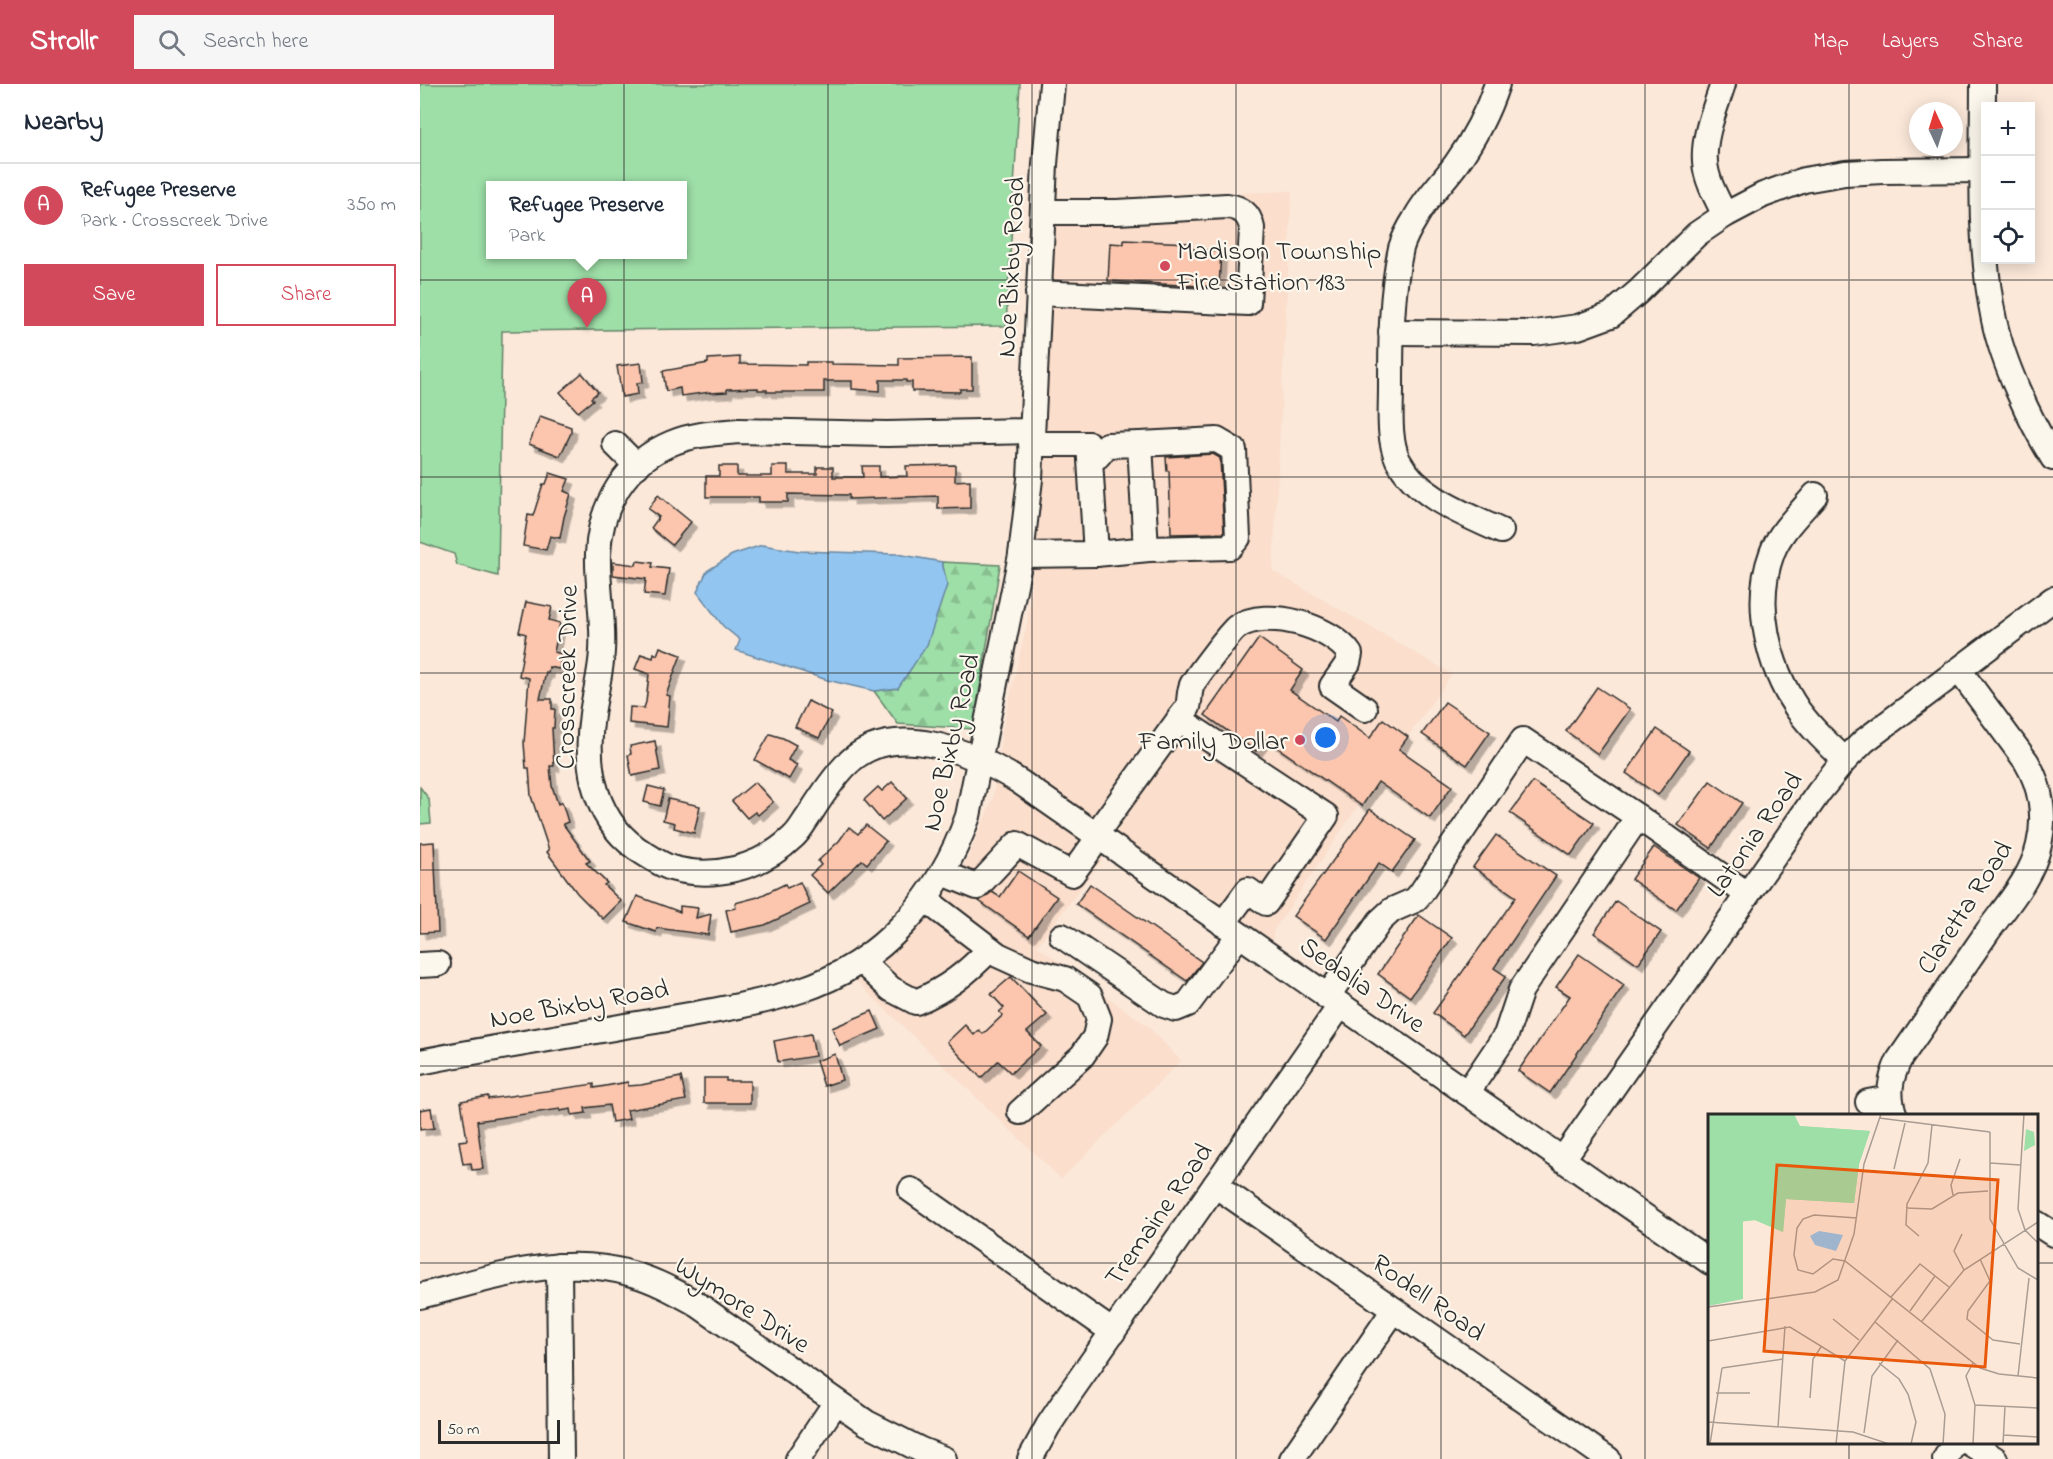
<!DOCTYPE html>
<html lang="en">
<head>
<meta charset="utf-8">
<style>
  body { margin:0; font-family:"Indie Flower",sans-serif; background:#f6f6f7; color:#1f2937 }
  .controls { position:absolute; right:18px; top:18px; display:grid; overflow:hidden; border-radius:0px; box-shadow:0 3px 15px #0003 }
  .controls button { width:54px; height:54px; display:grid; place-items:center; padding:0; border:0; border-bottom:2px solid #e0e1e3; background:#fff; color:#1f2937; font:30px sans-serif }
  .compass { position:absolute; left:1489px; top:18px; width:54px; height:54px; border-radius:50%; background:#fff; box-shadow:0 3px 15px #0003; rotate:356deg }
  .scale { position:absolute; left:18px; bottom:15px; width:122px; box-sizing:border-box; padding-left:6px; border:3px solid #2b2b2b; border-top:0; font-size:16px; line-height:21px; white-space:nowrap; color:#2b2b2b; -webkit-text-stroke:4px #fbf7ec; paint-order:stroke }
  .you { position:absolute; left:906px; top:654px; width:21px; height:21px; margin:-15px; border:4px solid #fff; border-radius:50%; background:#1a73e8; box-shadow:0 0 0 9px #1a73e833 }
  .badge { display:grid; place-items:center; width:39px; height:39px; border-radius:50%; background:#d1495b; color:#fff; font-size:20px; font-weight:700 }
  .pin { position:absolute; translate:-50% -50px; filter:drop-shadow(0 2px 3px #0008) }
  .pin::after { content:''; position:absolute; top:32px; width:21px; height:18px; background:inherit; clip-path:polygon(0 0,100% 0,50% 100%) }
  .popup { position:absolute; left:66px; top:97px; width:201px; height:78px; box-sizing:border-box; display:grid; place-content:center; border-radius:0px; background:#fff; filter:drop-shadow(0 2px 4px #0005); font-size:20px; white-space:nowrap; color:#747a83 }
  .popup b { font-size:22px; color:#1f2937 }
  .popup::after { content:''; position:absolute; left:50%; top:100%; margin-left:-12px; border:12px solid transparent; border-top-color:#fff }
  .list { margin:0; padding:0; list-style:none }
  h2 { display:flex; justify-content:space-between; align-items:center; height:78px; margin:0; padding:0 24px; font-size:26px }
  h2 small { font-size:20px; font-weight:400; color:#747a83 }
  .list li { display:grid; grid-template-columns:39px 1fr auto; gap:18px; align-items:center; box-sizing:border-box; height:84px; padding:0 24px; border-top:2px solid #e0e1e3 }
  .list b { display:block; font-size:22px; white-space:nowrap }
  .list p { margin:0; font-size:20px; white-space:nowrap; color:#747a83 }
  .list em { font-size:20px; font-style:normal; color:#747a83 }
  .actions { display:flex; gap:12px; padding:18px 24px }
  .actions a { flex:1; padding:14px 0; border:2px solid #d1495b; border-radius:0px; text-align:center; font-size:21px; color:#d1495b }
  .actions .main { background:#d1495b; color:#fff }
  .icon { flex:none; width:33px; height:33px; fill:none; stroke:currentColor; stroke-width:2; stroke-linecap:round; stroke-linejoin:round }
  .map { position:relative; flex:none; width:1633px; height:1375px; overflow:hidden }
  header { display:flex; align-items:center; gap:36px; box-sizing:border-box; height:84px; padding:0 30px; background:#d1495b; color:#fff }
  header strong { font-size:28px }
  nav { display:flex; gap:33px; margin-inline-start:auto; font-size:21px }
  .search { width:420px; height:54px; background:#f6f6f7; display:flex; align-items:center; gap:15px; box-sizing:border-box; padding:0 21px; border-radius:0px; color:#747a83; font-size:22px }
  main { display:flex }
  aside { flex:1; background:#fff }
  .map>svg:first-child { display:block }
  .built { fill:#fbdecc }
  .forest { fill:url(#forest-firs); stroke:#648469; stroke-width:1.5 }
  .green { fill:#9edea7; stroke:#648469; stroke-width:1.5; fill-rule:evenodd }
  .water { fill:#92c5ef; stroke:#6987a1; stroke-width:1.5 }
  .building { fill:#fbc6ad; stroke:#2b2b2b; stroke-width:1.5; filter:url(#shadow) }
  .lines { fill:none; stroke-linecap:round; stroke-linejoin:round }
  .minor-casing { stroke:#2b2b2b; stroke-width:28 }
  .minor { stroke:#fbf7ec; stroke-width:24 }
  .grid { fill:none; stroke:#2b2b2b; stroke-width:1.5; stroke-opacity:0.55 }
  .poi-dot { fill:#d1495b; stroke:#fbf7ec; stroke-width:2 }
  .labels { text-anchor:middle; stroke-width:4.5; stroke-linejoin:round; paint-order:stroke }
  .poi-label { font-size:27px; fill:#2b2b2b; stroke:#fbf7ec; text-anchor:start }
  .street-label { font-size:27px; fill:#2b2b2b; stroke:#fbf7ec }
  .inset-road { fill:none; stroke:#a89c93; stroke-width:1.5 }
  .view { fill:#e8590c; fill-opacity:0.15; stroke:#e8590c; stroke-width:3 }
  .inset-edge { fill:none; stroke:#2b2b2b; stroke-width:3 }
</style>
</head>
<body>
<header>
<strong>Strollr</strong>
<div class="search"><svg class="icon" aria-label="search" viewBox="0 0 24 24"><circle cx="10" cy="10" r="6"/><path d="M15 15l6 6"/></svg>Search here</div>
<nav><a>Map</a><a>Layers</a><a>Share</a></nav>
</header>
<main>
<aside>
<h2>Nearby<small></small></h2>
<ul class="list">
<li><span class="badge">A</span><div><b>Refugee Preserve</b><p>Park · Crosscreek Drive</p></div><em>350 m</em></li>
</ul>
<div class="actions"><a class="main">Save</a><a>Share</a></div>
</aside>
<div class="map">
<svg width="1633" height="1375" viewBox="0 0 1633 1375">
  <defs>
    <pattern id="forest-firs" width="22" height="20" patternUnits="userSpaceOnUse" patternTransform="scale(1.5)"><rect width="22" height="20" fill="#9edea7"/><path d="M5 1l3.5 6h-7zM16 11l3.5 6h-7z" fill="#88bf90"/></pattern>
    <filter id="shadow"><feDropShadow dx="5.5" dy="5.5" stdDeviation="0" flood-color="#0004"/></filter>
  </defs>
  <rect width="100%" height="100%" fill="#fbe8d9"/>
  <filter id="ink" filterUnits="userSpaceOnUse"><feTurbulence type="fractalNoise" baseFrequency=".0167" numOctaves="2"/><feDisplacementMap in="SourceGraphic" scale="12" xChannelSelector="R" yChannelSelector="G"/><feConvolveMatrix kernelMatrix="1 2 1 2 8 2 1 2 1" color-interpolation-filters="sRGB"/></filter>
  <g filter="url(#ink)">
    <polygon class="built" points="872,107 853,487 1032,590 947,711 948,713 942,722 940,721 938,722 854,846 852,856 700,752 617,862 729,943 761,977 641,1095 433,894 521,816 549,772 573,714 582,647 608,535 616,448 632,113 652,115"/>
    <polygon class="forest" points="522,478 580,481 553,645 478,640 454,607 478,604 527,501"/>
    <g class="green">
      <path d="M0,0H600L586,242L82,247L78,492L37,481L34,470L0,458ZM71,101H263V170H71Z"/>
      <polygon points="0,703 9,715 11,739 0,740"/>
    </g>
    <polygon class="water" points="342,461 379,467 477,470 522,478 527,501 507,561 478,604 454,607 407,596 316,566 320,556 303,542 277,508 287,487 312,471"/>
    <g class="building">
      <polygon points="704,156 769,159 769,165 801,167 799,203 688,197 690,159 704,160"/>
      <polygon points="320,273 320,280 386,281 386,278 412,278 412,280 479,281 479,274 552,273 552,305 540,305 540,308 492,307 492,298 486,298 486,296 460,296 460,307 432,305 432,297 404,297 404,308 347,308 347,306 338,306 338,304 307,305 307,308 290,309 290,308 261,312 260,304 246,307 243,287 288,279 288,275"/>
      <polygon points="221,279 223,298 217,299 218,310 202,313 197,282"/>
      <polygon points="162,289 178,308 171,314 173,316 158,328 140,308"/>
      <polygon points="120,332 151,343 151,349 140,372 109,360"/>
      <polygon points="793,370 800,374 804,449 751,450 749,387 747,387 746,373"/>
      <polygon points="535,381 535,397 550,396 550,424 518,425 518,412 429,415 429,411 368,410 368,418 339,418 339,413 286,413 286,392 299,392 299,382 317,382 317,392 352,392 352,382 368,382 368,390 397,390 397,383 413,383 413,393 443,393 442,382 459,382 459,393 487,392 486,382"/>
      <polygon points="130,389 149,395 144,407 151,410 144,433 140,454 130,452 126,466 103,462 108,431 113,432 123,400 126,400"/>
      <polygon points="238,411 271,438 252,461 231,444 239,433 228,425"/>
      <polygon points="217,477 233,479 232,483 249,485 245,512 224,510 226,495 193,491 193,478 216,481"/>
      <polygon points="106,518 132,523 129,536 140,539 134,568 142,570 139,585 129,583 128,589 126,588 120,615 132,615 132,625 135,625 134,644 132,644 134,682 130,682 132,702 138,720 142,718 148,738 143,740 170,777 166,779 187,799 184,801 201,817 183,835 157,809 127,768 129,766 111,712 109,684 106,684 104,659 109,594 99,592 106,550 99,548"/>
      <polygon points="839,554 883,586 870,606 916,638 919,632 950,654 963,635 988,653 979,665 1032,702 1010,734 958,698 942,722 845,655 836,667 785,631"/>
      <polygon points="240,563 261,571 246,611 250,612 247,643 209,639 210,623 224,624 226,618 229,590 215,585 221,570 233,574 234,569 237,571"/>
      <polygon points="1177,603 1210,625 1178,670 1146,647"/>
      <polygon points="388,617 412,629 399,654 375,643"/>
      <polygon points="1025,618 1070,648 1047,681 1002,650"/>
      <polygon points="1237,645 1269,667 1238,711 1206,689"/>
      <polygon points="350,650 363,654 376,661 368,676 377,681 369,695 335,676"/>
      <polygon points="235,657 240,686 212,692 208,671 211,670 210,662"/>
      <polygon points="1290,697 1322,719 1291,764 1258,741"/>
      <polygon points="335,698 353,718 338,731 335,728 327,734 312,717"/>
      <polygon points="472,698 487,714 462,737 444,716 458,703 462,707"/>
      <polygon points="1113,698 1174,739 1151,771 1090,729"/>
      <polygon points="228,702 244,706 240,722 224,718"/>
      <polygon points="248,715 280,722 274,749 254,744 255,739 243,736"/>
      <polygon points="950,725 995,756 972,788 959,779 906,855 873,832"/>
      <polygon points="446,741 466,757 447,780 442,776 408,809 390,791 401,781 398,777 419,757 429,743 438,750"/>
      <polygon points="1076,751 1136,792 1074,884 1086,892 1044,951 1013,929 1096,813 1053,783"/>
      <polygon points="14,758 18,848 0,849 0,759"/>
      <polygon points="1234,763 1279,794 1256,826 1211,795"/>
      <polygon points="598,787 637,813 609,852 559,817 572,808 580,813"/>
      <polygon points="380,798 390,820 345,841 311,848 306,826 316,824 315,819 338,813 365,800 367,804"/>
      <polygon points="670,800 782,878 767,897 656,820"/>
      <polygon points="217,812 260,828 260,822 278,824 276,834 291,830 288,851 237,844 236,848 206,838"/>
      <polygon points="1196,817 1241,848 1218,880 1174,849"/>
      <polygon points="999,831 1032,854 990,913 958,890"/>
      <polygon points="1159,870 1204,901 1130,1009 1098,987 1150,912 1136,903"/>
      <polygon points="591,893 627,931 607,948 621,962 591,989 578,977 561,994 527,958 545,941 554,951 559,946 563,950 583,931 579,928 584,924 571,910"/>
      <polygon points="452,927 460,945 420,962 412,944"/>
      <polygon points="391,950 395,972 358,978 354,957"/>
      <polygon points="415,970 422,996 404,1002 396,977"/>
      <polygon points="261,993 266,1016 207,1026 209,1035 192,1038 189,1021 165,1024 166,1029 152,1031 151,1025 140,1027 140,1025 57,1037 63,1085 52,1086 51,1079 43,1080 39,1057 47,1056 41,1017 68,1012 68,1015 174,1000 174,1004 208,998 208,1002 221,1001"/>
      <polygon points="284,994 306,994 306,997 330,997 330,1019 284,1019"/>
      <polygon points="11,1024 14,1044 0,1046 0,1026"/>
    </g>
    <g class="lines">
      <g class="minor-casing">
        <g id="minor">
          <path d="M1077,0C1067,30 1054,55 1036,80C1022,99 1006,114 995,135C990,143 984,154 981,164C971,210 971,256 971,304C971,327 968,354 978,376C998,414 1045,430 1081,447"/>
          <path d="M1303,0C1295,25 1283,52 1285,78C1286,96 1297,115 1305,131"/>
          <path d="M1563,0C1563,78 1558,159 1574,236C1583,279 1610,337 1633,374"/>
          <path d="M618,209L828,219L832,144C829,129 821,124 807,122L697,128H623"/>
          <polyline points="971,248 1114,249 1158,243 1191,231 1218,208 1277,150 1305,131 1343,111 1384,96 1425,89 1463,87 1563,86"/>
          <path d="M611,347L467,350L319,347C297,349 273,350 252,359C206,378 180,420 178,470C177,502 184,535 182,567C181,588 175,609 172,630C164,685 175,740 225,770C233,775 242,781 251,784C294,796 341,784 373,753C379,748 383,740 388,733C399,716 410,698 425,682C471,633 553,668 600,698L1290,1178"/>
          <polyline points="195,360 217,382"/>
          <polyline points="670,372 678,372 687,361 720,360 726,465"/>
          <path d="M1395,411C1380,429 1360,447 1352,469C1333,520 1348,582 1378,626C1392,645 1408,660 1425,676"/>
          <polyline points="676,470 729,465 810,463 818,454 814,366 797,356 720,360"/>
          <polyline points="601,471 676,470 669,360 611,360"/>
          <polyline points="759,635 906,732 846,819 828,806 803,840"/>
          <path d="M676,750L768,623C770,616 769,607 772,601C776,593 811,547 817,543C847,523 911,542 930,570L928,579L912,602L945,625"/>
          <polyline points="523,789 557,803 597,760 652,790 679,753"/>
          <polyline points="506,816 578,871 611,886 645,895 670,912 679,935 675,953 662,972 600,1028"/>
          <polyline points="642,852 744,921 756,925 768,920 819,851"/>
          <path d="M441,877L471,905L496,918C527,905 547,889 570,865"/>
          <polyline points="0,881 18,880"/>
          <polyline points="907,913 960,837 972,826 995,816 1001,809 1103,656 1218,733 1327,810"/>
          <path d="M0,978C76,963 153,951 229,938C280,929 332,922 381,906C463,879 520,812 548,732L601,471L610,395L625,80L632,0"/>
          <polyline points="1047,1009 1086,951 1101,906 1218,733"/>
          <polyline points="1448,1018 1470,1014"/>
          <path d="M1475,1032C1467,1011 1470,995 1479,976C1509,933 1538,890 1568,847C1587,821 1612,793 1619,761C1626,732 1621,702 1606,677L1539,586"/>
          <polyline points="1143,1075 1399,708 1425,676 1444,657 1633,515"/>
          <polyline points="795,1101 1188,1375"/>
          <polyline points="491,1106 693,1248"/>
          <polyline points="1616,1139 1633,1150"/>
          <polyline points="139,1182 141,1375"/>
          <path d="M0,1212C69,1195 141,1168 212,1190C234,1196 254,1207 274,1218L447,1339L501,1366L524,1375"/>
          <polyline points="1548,1358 1575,1375"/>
          <polyline points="378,1375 416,1318"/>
          <polyline points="610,1375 628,1342 650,1309 920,922"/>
          <polyline points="872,1375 974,1226"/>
          <polyline points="1525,1375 1535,1358"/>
        </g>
      </g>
      <use href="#minor" class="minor"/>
    </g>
  </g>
  <path class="grid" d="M204,0V1375M408,0V1375M612,0V1375M816,0V1375M1021,0V1375M1225,0V1375M1429,0V1032M0,196H1633M0,393H1633M0,589H1633M0,786H1633M0,982H1633M0,1179H1290M1616,1179H1633M1429,1358V1375"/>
  <g class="poi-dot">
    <circle cx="745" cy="182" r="6"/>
    <circle cx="880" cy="656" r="6"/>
  </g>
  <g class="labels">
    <g class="poi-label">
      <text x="757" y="175">Madison Township<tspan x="757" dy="31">Fire Station 183</tspan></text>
      <text x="868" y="665" text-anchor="end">Family Dollar</text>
    </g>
    <g class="street-label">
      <text transform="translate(590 183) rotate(-87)" y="9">Noe Bixby Road</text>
      <text transform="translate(146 593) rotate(-89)" y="9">Crosscreek Drive</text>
      <text transform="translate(530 658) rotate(-77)" y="9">Noe Bixby Road</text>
      <text transform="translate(1334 750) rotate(-55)" y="9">Latonia Road</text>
      <text transform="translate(1544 823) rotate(-57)" y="9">Claretta Road</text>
      <text transform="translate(943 900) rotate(35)" y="9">Sedalia Drive</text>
      <text transform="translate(159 919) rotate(-10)" y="9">Noe Bixby Road</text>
      <text transform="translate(738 1130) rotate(-55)" y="9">Tremaine Road</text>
      <text transform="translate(1009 1213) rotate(35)" y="9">Rodell Road</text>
      <text transform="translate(323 1220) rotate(33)" y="9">Wymore Drive</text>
    </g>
  </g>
  <g transform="translate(1288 1030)">
    <rect width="330" height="330" fill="#fbe8d9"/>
    <path d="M318,15L326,18L327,31L316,37Z" fill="#9edea7"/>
    <path d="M0,0H86L92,12L162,17L151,50L146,89L78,85L75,118L47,106L35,107V185L0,192Z" fill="#9edea7"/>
    <path d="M0,6L162,17L151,50L146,89L78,85L75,118L47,106L0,112Z" fill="#9edea7"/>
    <path d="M111,117L135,121L128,137L107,131L102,122Z" fill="#92c5ef"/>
    <path class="inset-road" d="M316,0L310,95L317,116L330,129M171,4L282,18M282,18V105L310,154L330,166M282,49L312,51M186,55L197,9M245,81L243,71L252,45M198,94L224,95L250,79L280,77M149,104L106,101L95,105L89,114L86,141L90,156L105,160L125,145L137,147L272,254L291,260L330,264M254,120L246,137L256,156M211,122L198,111L199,90L220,49L224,11M272,145L282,167L260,197L259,205L285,226L312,230M183,183L212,150L241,173M0,193L107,178L130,166L146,120L156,50L173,0M202,197L227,162M125,205L151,226M214,207L256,156L330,108M167,208L222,255L237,300L235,330M0,227L82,213L137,247M171,249L191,265L200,280L208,308L203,330M265,249L258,262L267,291L265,330M14,254L75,245M310,262L321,164M8,279H42M102,284L105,245L113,233M267,291L330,294M0,308L145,318L181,330M70,313L77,212M156,319L164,262L190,226M295,321L330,323M2,330L14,254M128,330L137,247L185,184M295,330L297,292"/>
    <path class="view" d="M69,51L290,66L277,253L56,237Z"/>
    <rect width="330" height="330" class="inset-edge"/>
  </g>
</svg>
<div class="controls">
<button>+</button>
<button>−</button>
<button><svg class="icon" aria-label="locate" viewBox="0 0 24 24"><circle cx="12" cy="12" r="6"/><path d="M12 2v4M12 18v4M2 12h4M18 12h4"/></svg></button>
</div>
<svg class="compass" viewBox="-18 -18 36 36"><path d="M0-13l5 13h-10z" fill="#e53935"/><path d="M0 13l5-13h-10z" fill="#747a83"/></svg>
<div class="scale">50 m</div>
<div class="you"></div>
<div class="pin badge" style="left:167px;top:244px">A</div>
<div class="popup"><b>Refugee Preserve</b>Park</div>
</div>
</main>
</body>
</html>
